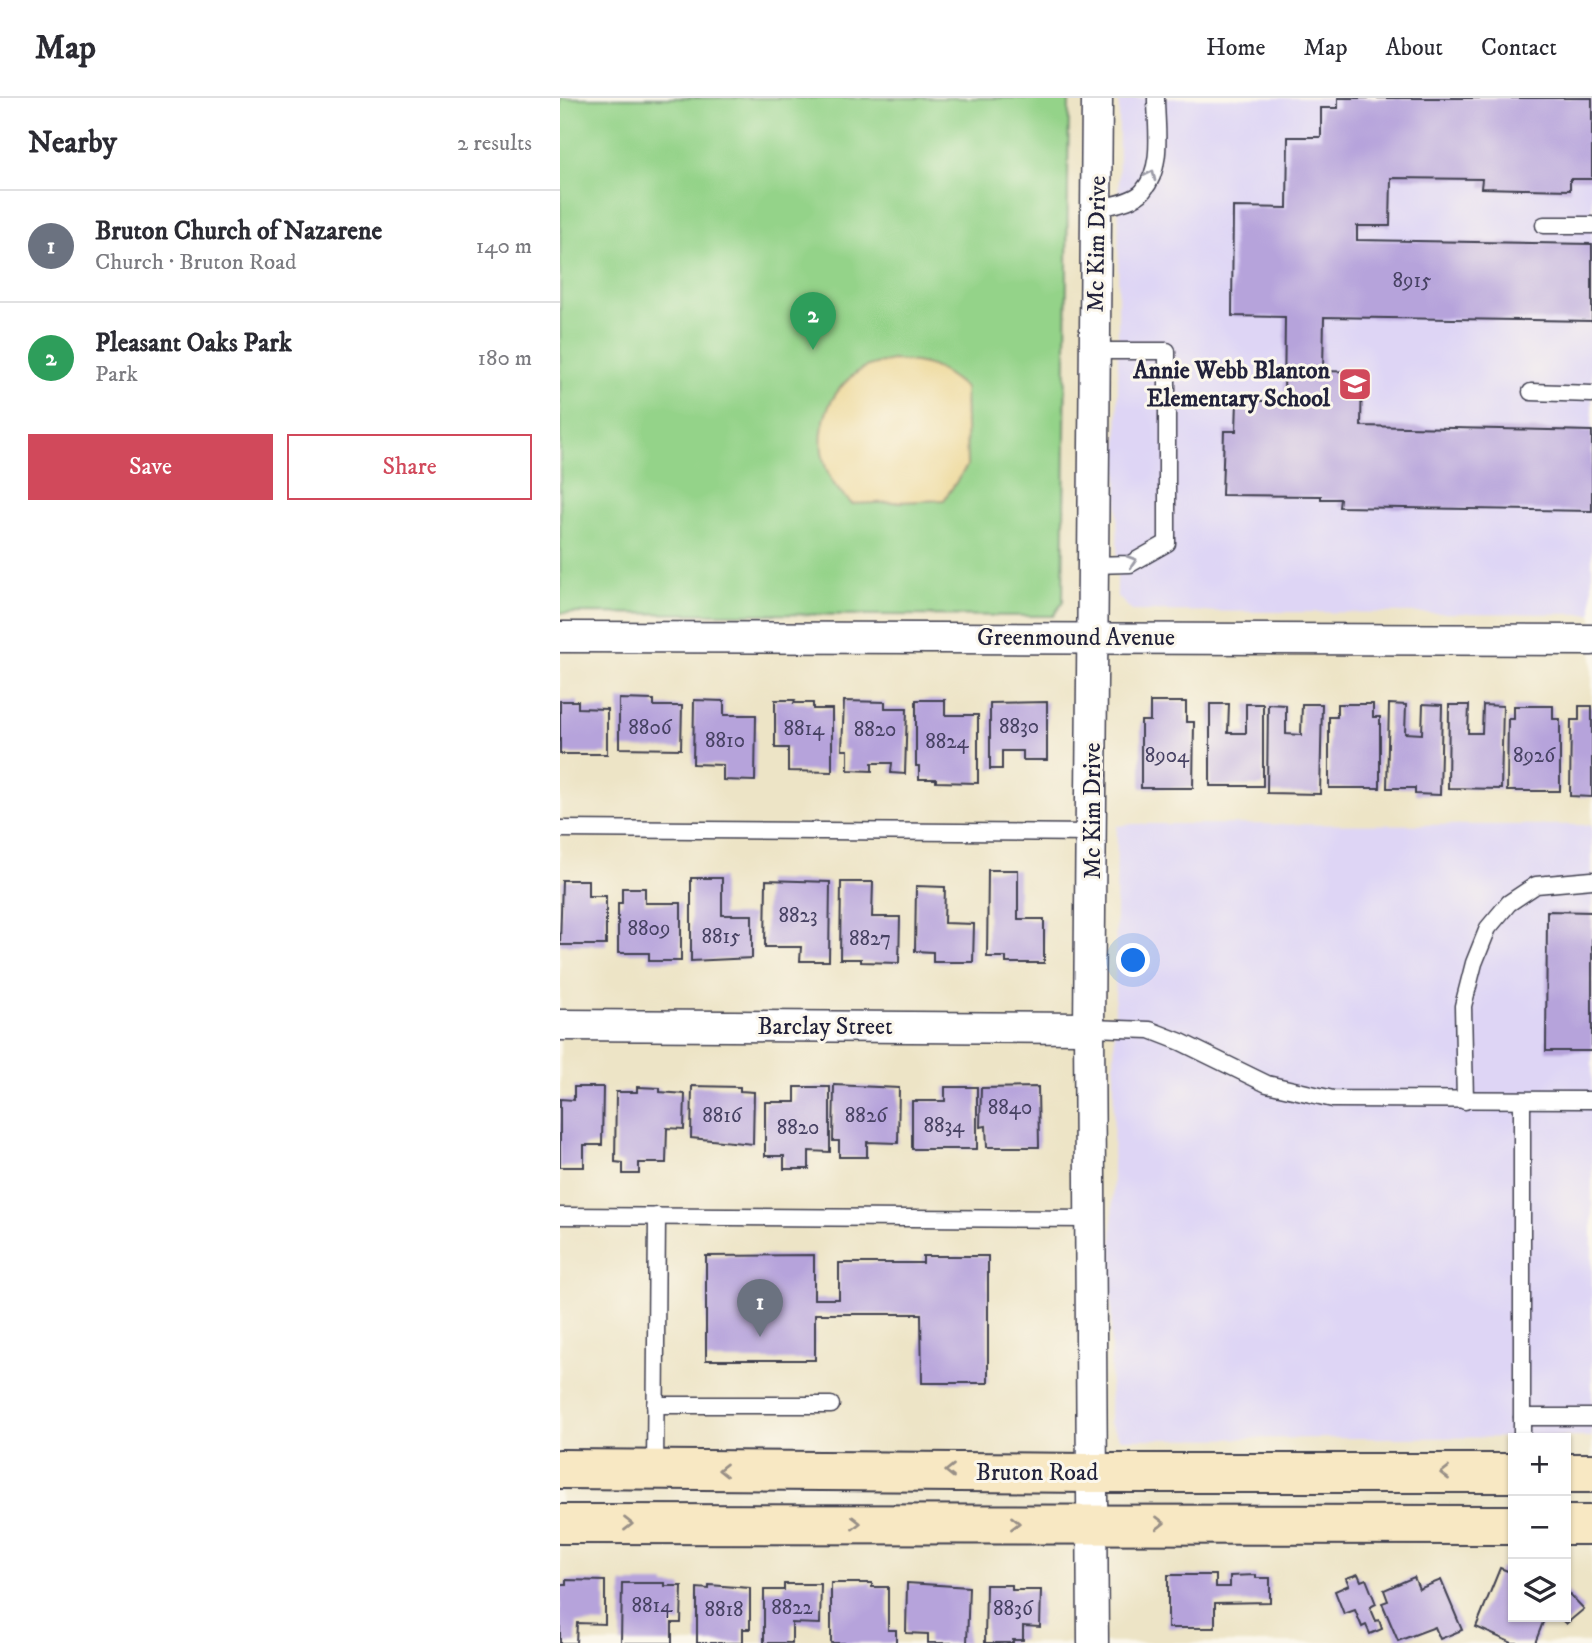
<!DOCTYPE html>
<html lang="en">
<head>
<meta charset="utf-8">
<style>
  body { margin:0; font-family:"IM FELL DW Pica",serif; background:#f2f2f3; color:#2b2b33 }
  .controls { position:absolute; right:21px; bottom:21px; display:grid; overflow:hidden; border-radius:0px; box-shadow:0 2px 5px #0004 }
  .controls button { width:63px; height:63px; display:grid; place-items:center; padding:0; border:0; border-bottom:2px solid #e1e1e2; background:#fff; color:#2b2b33; font:35px sans-serif }
  .you { position:absolute; left:574px; top:863px; width:24px; height:24px; margin:-18px; border:5px solid #fff; border-radius:50%; background:#1a73e8; box-shadow:0 0 0 10px #1a73e833 }
  .badge { display:grid; place-items:center; width:46px; height:46px; border-radius:50%; background:#d1495b; color:#fff; font-size:23px; font-weight:700 }
  .pin { position:absolute; translate:-50% -58px; filter:drop-shadow(0 2px 4px #0008) }
  .pin::after { content:''; position:absolute; top:37px; width:24px; height:21px; background:inherit; clip-path:polygon(0 0,100% 0,50% 100%) }
  .list { margin:0; padding:0; list-style:none }
  h2 { display:flex; justify-content:space-between; align-items:center; height:91px; margin:0; padding:0 28px; font-size:30px }
  h2 small { font-size:23px; font-weight:400; color:#7c7c81 }
  .list li { display:grid; grid-template-columns:46px 1fr auto; gap:21px; align-items:center; box-sizing:border-box; height:112px; padding:0 28px; border-top:2px solid #e1e1e2 }
  .list b { display:block; font-size:26px; white-space:nowrap }
  .list p { margin:0; font-size:23px; white-space:nowrap; color:#7c7c81 }
  .list em { font-size:23px; font-style:normal; color:#7c7c81 }
  .actions { display:flex; gap:14px; padding:21px 28px }
  .actions a { flex:1; padding:16px 0; border:2px solid #d1495b; border-radius:0px; text-align:center; font-size:24px; color:#d1495b }
  .actions .main { background:#d1495b; color:#fff }
  .icon { flex:none; width:38px; height:38px; fill:none; stroke:currentColor; stroke-width:2; stroke-linecap:round; stroke-linejoin:round }
  .map { position:relative; flex:none; width:1032px; height:1545px; overflow:hidden }
  header { display:flex; align-items:center; gap:42px; box-sizing:border-box; height:98px; padding:0 35px; background:#fff; border-bottom:2px solid #e1e1e2 }
  header strong { font-size:33px }
  nav { display:flex; gap:38px; margin-inline-start:auto; font-size:24px }
  main { display:flex }
  aside { flex:1; background:#fff }
  .map>svg:first-child { display:block }
  .built { fill:#ded5f5 }
  .green { fill:#94d389; stroke:#5b7a62; stroke-width:2 }
  .sand { fill:#eeda9e; stroke:#887e6c; stroke-width:2 }
  .building { fill:#b6a3db }
  .lines { fill:none; stroke-linecap:round; stroke-linejoin:round }
  .service-casing { stroke:#403f50; stroke-width:19 }
  .minor-casing { stroke:#403f50; stroke-width:33 }
  .secondary-casing { stroke:#403f50; stroke-width:42 }
  .service { stroke:#fff; stroke-width:16 }
  .minor { stroke:#fff; stroke-width:30 }
  .secondary { stroke:#f8e8c3; stroke-width:38 }
  .oneway { stroke:#9c9ca7 }
  .oneway2 { stroke:#988f86 }
  .labels { text-anchor:middle; stroke-width:6; stroke-linejoin:round; paint-order:stroke }
  .number-label { font-size:21px; fill:#474263 }
  .street-label { font-size:24px; fill:#22223b; stroke:#fbf7ec }
  .poi-label { font-size:24px; font-weight:bold; fill:#22223b; stroke:#fbf7ec; text-anchor:end }
</style>
</head>
<body>
<header>
<strong>Map</strong>
<nav><a>Home</a><a>Map</a><a>About</a><a>Contact</a></nav>
</header>
<main>
<aside>
<h2>Nearby<small>2 results</small></h2>
<ul class="list">
<li><span class="badge" style="background:#6b7280">1</span><div><b>Bruton Church of Nazarene</b><p>Church · Bruton Road</p></div><em>140 m</em></li>
<li><span class="badge" style="background:#2e9e5b">2</span><div><b>Pleasant Oaks Park</b><p>Park</p></div><em>180 m</em></li>
</ul>
<div class="actions"><a class="main">Save</a><a>Share</a></div>
</aside>
<div class="map">
<svg width="1032" height="1545" viewBox="0 0 1032 1545">
  <rect width="100%" height="100%" fill="#fbf7ec"/>
  <filter id="ink" filterUnits="userSpaceOnUse"><feTurbulence type="fractalNoise" baseFrequency=".0143" numOctaves="2"/><feDisplacementMap in="SourceGraphic" scale="14" xChannelSelector="R" yChannelSelector="G"/><feConvolveMatrix kernelMatrix="1 2 1 2 8 2 1 2 1" color-interpolation-filters="sRGB"/></filter>
  <filter id="wash" filterUnits="userSpaceOnUse"><feTurbulence type="fractalNoise" baseFrequency=".00686" numOctaves="4" result="noise"/><feDisplacementMap in="SourceGraphic" scale="28" xChannelSelector="R" yChannelSelector="G"/><feGaussianBlur stdDeviation="1.57" result="paint"/><feColorMatrix in="noise" values="0 0 0 0 0 0 0 0 0 0 0 0 0 0 0 0 0 1.4 0 .05"/><feComposite in="paint" operator="in"/></filter>
  <g filter="url(#wash)">
    <rect width="100%" height="100%" fill="#ede4c6"/>
    <g class="built">
      <polygon points="559,0 1032,0 1032,516 572,513 557,498"/>
      <polygon points="572,726 1032,727 1032,1339 561,1341 550,1325 557,728"/>
    </g>
    <polygon class="green" points="0,0 509,0 503,504 493,518 0,515"/>
    <path class="sand" d="M332,262C366,263 379,268 405,290L407,368L384,402L292,406C286,399 278,393 274,386C248,347 264,290 306,269C313,266 323,264 332,262Z"/>
    <g id="blocks">
      <g class="building">
        <polygon points="778,0 1032,0 1032,81 1010,81 1010,92 921,90 922,81 831,80 830,128 797,128 797,142 1032,146 1032,223 764,219 763,273 802,274 801,328 1032,333 1032,413 779,409 780,401 761,401 761,398 662,397 664,333 676,333 677,303 724,303 725,219 672,218 673,109 727,110 728,39 761,39 761,10 778,10"/>
        <polygon points="59,601 94,602 94,608 122,608 121,651 59,650"/>
        <polygon points="134,602 164,603 164,617 196,617 195,683 163,682 163,667 133,666"/>
        <polygon points="215,602 235,602 234,605 253,605 253,611 272,611 272,674 228,673 228,650 215,650"/>
        <polygon points="356,602 385,602 385,617 418,617 418,685 376,684 376,681 359,681 359,668 356,668"/>
        <polygon points="0,603 18,603 18,610 47,611 47,656 0,656"/>
        <polygon points="284,603 325,604 325,610 347,610 345,676 331,675 332,665 312,665 312,673 288,672 288,652 282,652"/>
        <polygon points="487,604 487,662 463,662 463,653 442,653 442,671 430,671 430,605"/>
        <polygon points="590,604 626,604 626,624 634,624 633,690 581,690 581,623 590,623"/>
        <polygon points="650,606 669,606 668,635 686,635 686,606 703,606 703,688 650,688"/>
        <polygon points="708,606 726,607 726,636 741,637 742,606 762,606 760,696 707,695"/>
        <polygon points="777,606 813,606 813,619 820,619 820,690 769,690 769,619 777,619"/>
        <polygon points="829,606 846,607 845,635 862,636 863,606 882,607 880,697 855,696 855,690 827,690"/>
        <polygon points="889,607 909,607 908,635 922,635 923,607 943,608 941,691 888,690"/>
        <polygon points="954,608 993,608 993,621 1000,621 1000,693 947,693 948,621 954,621"/>
        <polygon points="1019,608 1032,608 1032,699 1010,698 1011,622 1019,622"/>
        <polygon points="428,772 458,772 458,821 484,821 484,865 446,865 446,859 427,859"/>
        <polygon points="131,780 162,780 162,817 192,817 192,860 131,863"/>
        <polygon points="2,782 28,782 28,798 46,798 46,847 0,847"/>
        <polygon points="206,782 270,784 269,863 240,863 241,849 205,849"/>
        <polygon points="281,784 313,784 312,819 340,819 339,865 301,864 301,861 280,861"/>
        <polygon points="356,788 385,789 384,825 414,826 413,864 373,864 373,854 355,853"/>
        <polygon points="62,790 85,790 85,805 121,805 121,863 89,863 89,855 58,855 58,805 62,805"/>
        <polygon points="987,813 1032,814 1032,953 986,953"/>
        <polygon points="274,987 339,990 338,1045 307,1044 307,1059 279,1059 279,1043 273,1043"/>
        <polygon points="132,988 180,989 180,993 194,994 193,1046 131,1040"/>
        <polygon points="14,989 43,989 42,1047 24,1047 24,1069 0,1069 0,1001 14,1002"/>
        <polygon points="77,989 100,990 100,994 125,996 124,1031 107,1030 106,1065 79,1065 79,1076 63,1076 63,1065 55,1064 56,994 77,994"/>
        <polygon points="235,989 270,989 270,1054 249,1053 249,1071 224,1071 224,1058 205,1058 205,1004 235,1004"/>
        <polygon points="385,989 417,989 417,1051 352,1051 352,1003 385,1003"/>
        <polygon points="478,989 479,1049 427,1049 426,1028 420,1029 421,990"/>
        <polygon points="254,1157 254,1201 279,1201 279,1165 363,1165 363,1158 428,1158 428,1285 362,1285 361,1216 255,1216 255,1262 146,1262 146,1158"/>
        <polygon points="940,1470 953,1475 953,1519 985,1519 975,1545 952,1545 916,1529"/>
        <polygon points="798,1476 801,1483 806,1481 816,1506 810,1509 816,1523 819,1522 822,1531 810,1536 806,1527 802,1529 795,1512 784,1516 775,1493 789,1487 786,1480"/>
        <polygon points="608,1477 656,1477 656,1489 670,1489 670,1478 696,1477 696,1480 710,1480 710,1504 655,1505 655,1530 608,1530"/>
        <polygon points="854,1479 859,1491 881,1482 902,1532 880,1541 875,1529 838,1543 822,1505 828,1503 824,1492"/>
        <polygon points="6,1482 45,1483 45,1526 17,1525 16,1545 0,1545 0,1487 6,1487"/>
        <polygon points="62,1485 105,1485 105,1488 122,1488 121,1525 112,1525 112,1545 61,1545"/>
        <polygon points="271,1485 312,1485 312,1489 328,1489 328,1532 336,1532 336,1545 271,1545"/>
        <polygon points="347,1485 409,1489 407,1545 368,1545 368,1536 346,1535"/>
        <polygon points="224,1486 261,1486 260,1526 232,1525 232,1545 204,1545 204,1492 224,1492"/>
        <polygon points="149,1487 190,1490 190,1531 183,1531 183,1545 137,1545 137,1490 149,1491"/>
        <polygon points="426,1487 452,1487 452,1492 481,1492 480,1529 463,1528 463,1542 453,1542 453,1545 425,1545"/>
        <polygon points="1006,1492 1024,1511 1006,1526 999,1519 1006,1519"/>
      </g>
    </g>
  </g>
  <g filter="url(#ink)">
    <use href="#blocks" fill-opacity="0" stroke="#403f50" stroke-width="2"/>
    <g class="lines">
      <g class="service-casing">
        <g id="service">
          <path d="M536,111C550,107 574,104 583,93C604,69 596,29 596,0"/>
          <polyline points="984,127 1032,127"/>
          <polyline points="971,294 1032,296"/>
          <polyline points="533,467 570,466 607,445 607,253 535,253"/>
          <polyline points="0,731 532,735"/>
          <polyline points="529,930 590,932 621,944 707,986 773,1001 1032,1002"/>
          <polyline points="905,1003 903,908 914,865 928,830 949,805 976,787 1032,782"/>
          <polyline points="0,1118 531,1121"/>
          <polyline points="95,1307 271,1307"/>
          <polyline points="962,1319 1032,1319"/>
          <polyline points="962,1340 962,1002"/>
          <polyline points="95,1371 97,1118"/>
        </g>
      </g>
      <g class="minor-casing">
        <g id="minor">
          <polyline points="0,539 1032,542"/>
          <polyline points="0,927 529,930"/>
          <polyline points="533,1545 529,930 537,0"/>
        </g>
      </g>
      <g class="secondary-casing">
        <g id="secondary">
          <polyline points="0,1371 532,1375 953,1375"/>
          <polyline points="1006,1375 1032,1375"/>
          <polyline points="0,1426 953,1427"/>
          <polyline points="1006,1427 1032,1427"/>
        </g>
      </g>
      <use href="#service" class="service"/>
      <use href="#minor" class="minor"/>
      <use href="#secondary" class="secondary"/>
    </g>
    <defs><path id="oneway-chevron" d="M-2-3.5L2.5 0L-2 3.5" fill="none" stroke-width="1.6" stroke-linecap="round" stroke-linejoin="round" transform="scale(1.75)"/></defs>
    <g class="oneway">
      <use href="#oneway-chevron" transform="translate(591 77) rotate(-64)"/>
      <use href="#oneway-chevron" transform="translate(572 463) rotate(-18)"/>
    </g>
    <g class="oneway2">
      <use href="#oneway-chevron" transform="translate(163 1372) rotate(-180)"/>
      <use href="#oneway-chevron" transform="translate(390 1373) rotate(-180)"/>
      <use href="#oneway-chevron" transform="translate(885 1375) rotate(180)"/>
      <use href="#oneway-chevron" transform="translate(296 1425)"/>
      <use href="#oneway-chevron" transform="translate(455 1425)"/>
      <use href="#oneway-chevron" transform="translate(600 1425)"/>
      <use href="#oneway-chevron" transform="translate(68 1426)"/>
    </g>
  </g>
  <defs>
    <g id="school-square" transform="scale(1.75)"><rect x="-9" y="-9" width="18" height="18" rx="4" fill="#d1495b" stroke="#fbf7ec"/><path d="M0-5L7-2L0 1L-7-2ZM-4 1L0 2.5L4 1V4Q0 6-4 4Z" fill="#fff"/></g>
  </defs>
  <g fill-rule="evenodd">
    <use href="#school-square" x="795" y="286"/>
  </g>
  <g class="labels">
    <g class="number-label">
      <text x="852" y="189">8915</text>
      <text x="459" y="635">8830</text>
      <text x="90" y="636">8806</text>
      <text x="244" y="637">8814</text>
      <text x="315" y="638">8820</text>
      <text x="165" y="649">8810</text>
      <text x="387" y="650">8824</text>
      <text x="607" y="664">8904</text>
      <text x="974" y="664">8926</text>
      <text x="238" y="824">8823</text>
      <text x="89" y="837">8809</text>
      <text x="161" y="845">8815</text>
      <text x="310" y="847">8827</text>
      <text x="450" y="1016">8840</text>
      <text x="162" y="1024">8816</text>
      <text x="306" y="1024">8826</text>
      <text x="384" y="1034">8834</text>
      <text x="238" y="1036">8820</text>
      <text x="92" y="1514">8814</text>
      <text x="232" y="1516">8822</text>
      <text x="453" y="1517">8836</text>
      <text x="164" y="1518">8818</text>
    </g>
    <g class="street-label">
      <text transform="translate(536 146) rotate(-89)" y="8">Mc Kim Drive</text>
      <text x="516" y="547">Greenmound Avenue</text>
      <text transform="translate(532 713) rotate(-90)" y="8">Mc Kim Drive</text>
      <text x="265" y="936">Barclay Street</text>
      <text x="477" y="1382">Bruton Road</text>
    </g>
    <g class="poi-label">
      <text x="770" y="280">Annie Webb Blanton<tspan x="770" dy="28">Elementary School</tspan></text>
    </g>
  </g>
</svg>
<div class="controls">
<button>+</button>
<button>−</button>
<button><svg class="icon" aria-label="layers" viewBox="0 0 24 24"><path d="M12 4l9 5-9 5-9-5zM3 14l9 5 9-5"/></svg></button>
</div>
<div class="you"></div>
<div class="pin badge" style="left:200px;top:1239px;background:#6b7280">1</div>
<div class="pin badge" style="left:253px;top:252px;background:#2e9e5b">2</div>
</div>
</main>
</body>
</html>
